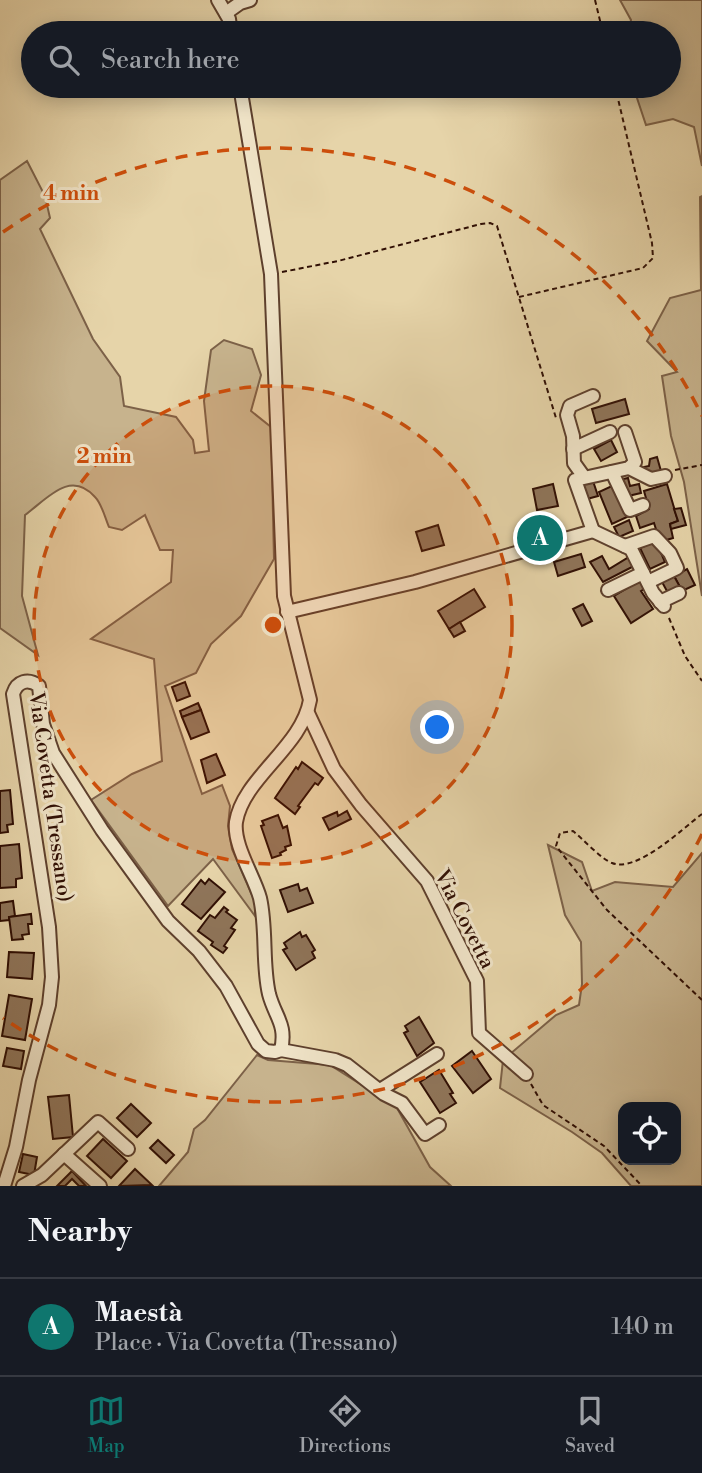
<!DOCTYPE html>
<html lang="en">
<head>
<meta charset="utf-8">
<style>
  body { margin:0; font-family:"Libre Bodoni",serif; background:#242831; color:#f1f3f6 }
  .controls { position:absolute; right:21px; bottom:21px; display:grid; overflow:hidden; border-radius:14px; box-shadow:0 4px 18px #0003 }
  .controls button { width:63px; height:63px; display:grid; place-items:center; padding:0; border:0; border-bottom:2px solid #363941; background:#171b24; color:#f1f3f6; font:35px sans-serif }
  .you { position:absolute; left:438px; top:728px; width:24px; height:24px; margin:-18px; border:5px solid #fff; border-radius:50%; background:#1a73e8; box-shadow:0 0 0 10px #1a73e833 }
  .badge { display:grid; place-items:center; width:46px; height:46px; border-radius:50%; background:#0f766e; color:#fff; font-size:23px; font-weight:700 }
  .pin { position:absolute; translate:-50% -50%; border:4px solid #fff; box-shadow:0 2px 7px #0006 }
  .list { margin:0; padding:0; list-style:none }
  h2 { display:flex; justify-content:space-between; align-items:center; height:91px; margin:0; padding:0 28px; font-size:30px }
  h2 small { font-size:23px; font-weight:400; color:#9ea1a6 }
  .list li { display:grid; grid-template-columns:46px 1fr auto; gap:21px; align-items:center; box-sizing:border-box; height:98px; padding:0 28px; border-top:2px solid #363941 }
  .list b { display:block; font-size:26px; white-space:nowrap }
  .list p { margin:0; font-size:23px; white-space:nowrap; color:#9ea1a6 }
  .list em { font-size:23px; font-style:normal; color:#9ea1a6 }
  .icon { flex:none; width:38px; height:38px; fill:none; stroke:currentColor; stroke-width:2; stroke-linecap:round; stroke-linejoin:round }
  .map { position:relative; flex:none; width:702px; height:1186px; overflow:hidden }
  .search { position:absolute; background:#171b24; box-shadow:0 4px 18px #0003; left:21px; right:21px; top:21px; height:77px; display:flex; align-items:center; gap:18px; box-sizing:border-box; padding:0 24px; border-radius:38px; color:#9ea1a6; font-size:26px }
  .sheet { height:189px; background:#171b24 }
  nav { display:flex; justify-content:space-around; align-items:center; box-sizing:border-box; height:98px; border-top:2px solid #363941; background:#171b24; font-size:19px; color:#9ea1a6 }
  nav a { display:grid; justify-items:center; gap:4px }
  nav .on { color:#0f766e }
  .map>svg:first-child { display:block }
  .green { fill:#c7b38d; stroke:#7c6148; stroke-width:2; fill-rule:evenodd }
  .building { fill:#8f755a; stroke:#300f04; stroke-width:2 }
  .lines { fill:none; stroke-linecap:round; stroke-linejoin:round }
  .minor-casing { stroke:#5e402d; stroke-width:16 }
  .path { stroke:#300f04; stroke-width:2; stroke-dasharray:5 3.5; stroke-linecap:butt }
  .minor { stroke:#efe3c7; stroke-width:12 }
  .ring { fill:none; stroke:#cc4e0b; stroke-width:3.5; stroke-dasharray:12 9 }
  .labels { text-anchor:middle; stroke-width:6; stroke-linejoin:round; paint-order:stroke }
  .street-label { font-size:21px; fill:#300f04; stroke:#efe3c7 }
  .centre { fill:#cc4e0b; stroke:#efe3c7; stroke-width:3.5 }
  .ring-label { font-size:21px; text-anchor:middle; font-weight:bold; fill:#cc4e0b; stroke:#efe3c7; stroke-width:6; stroke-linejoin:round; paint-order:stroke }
</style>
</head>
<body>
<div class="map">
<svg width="702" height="1186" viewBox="0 0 702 1186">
  <rect width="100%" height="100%" fill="#e6d4a9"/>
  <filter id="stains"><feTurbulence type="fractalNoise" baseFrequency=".00286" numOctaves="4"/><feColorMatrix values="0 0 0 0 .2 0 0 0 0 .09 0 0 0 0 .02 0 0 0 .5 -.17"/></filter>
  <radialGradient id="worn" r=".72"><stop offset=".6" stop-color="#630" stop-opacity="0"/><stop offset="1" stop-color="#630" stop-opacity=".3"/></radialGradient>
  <g class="green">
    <polygon points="620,0 702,0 702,166 694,127 673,119 646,125 633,86 669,86 669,33 628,33 631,20"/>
    <path d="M27,161L45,196L50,218L40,229L93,339L120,377L124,406L176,417L193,440L195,453L209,451L204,401L211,350L224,340L252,349L261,375L251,411L271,427L274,559L241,616L211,644L196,673L165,686L202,794L222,785L230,806L228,826L232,849L255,902V916L213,859L168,906L91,800L132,774L162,761L154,659L91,639L171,582L173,550H160L145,515L122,530L109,527C105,518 102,504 95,497C70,469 47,499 25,515L22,596L38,655L0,628V180Z"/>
    <polygon points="702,196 702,596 684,482 671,436 662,376 677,372 647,341 670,298 701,290 700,197"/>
    <path d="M548,845L582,862L592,891L615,882L673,887L702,853V1186H631L602,1153L572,1132L500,1088L503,1060L556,1015L579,1005L582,984L581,942L565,915ZM623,1107H676V1160H623Z"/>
    <polygon points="257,1055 268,1060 330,1065 379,1096 397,1108 430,1167 451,1186 159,1186 188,1152 194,1129 205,1120"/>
  </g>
  <g class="building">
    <polygon points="625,399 629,414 596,423 592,409"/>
    <polygon points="611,440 617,452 601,461 594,449"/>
    <polygon points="657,457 661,471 646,475 644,467 649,466 650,459"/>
    <polygon points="628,478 630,486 639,484 641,493 628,496 619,480"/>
    <polygon points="593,481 598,496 587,499 583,484"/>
    <polygon points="553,484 558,506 537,510 533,489"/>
    <polygon points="667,484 678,521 670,524 673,538 660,542 654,523 640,528 636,516 649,509 644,491"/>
    <polygon points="614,485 627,517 612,524 599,492"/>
    <polygon points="681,508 686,525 671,529 670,524 678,521 674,509"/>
    <polygon points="629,520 633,531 619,537 614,527"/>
    <polygon points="438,525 444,545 422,551 416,532"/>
    <polygon points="656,541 665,562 650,569 640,548"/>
    <polygon points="581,554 585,567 558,576 554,562"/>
    <polygon points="602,556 609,569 629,557 634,566 603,582 590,562"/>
    <polygon points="687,569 695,585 682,591 674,576"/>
    <polygon points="674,576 680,587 668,593 662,582"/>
    <polygon points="641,580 646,588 641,591 653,609 631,623 614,596"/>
    <polygon points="474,589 485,607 449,629 438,611"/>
    <polygon points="583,604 592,621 582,626 573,609"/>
    <polygon points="460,622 465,631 454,637 449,629"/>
    <polygon points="185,682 190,696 177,701 172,687"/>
    <polygon points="198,703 201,710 182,717 180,711"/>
    <polygon points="201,710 209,732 191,739 182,717"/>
    <polygon points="216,754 225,775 207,783 201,760"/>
    <polygon points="302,762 323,778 318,785 315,783 298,806 300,807 295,814 275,798 296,767 298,769"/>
    <polygon points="10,790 13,824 7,825 8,832 0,833 0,791"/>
    <polygon points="347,811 351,819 329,830 323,818 337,812 338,816"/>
    <polygon points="278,815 283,828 287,826 291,845 285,847 286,850 280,853 281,855 272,858 261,826 264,825 262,821"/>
    <polygon points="19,844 22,878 16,879 16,887 0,888 0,846"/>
    <polygon points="209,879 225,892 201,919 182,904 201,880 205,884"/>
    <polygon points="298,884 300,891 307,888 313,903 288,912 280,890"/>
    <polygon points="13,901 15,916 9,917 9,920 0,921 0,903"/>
    <polygon points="224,907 228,910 226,912 237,920 231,928 235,930 224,946 227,948 223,953 211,945 213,942 198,931 210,915 215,918"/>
    <polygon points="31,914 32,924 28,924 29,934 22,935 23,939 12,940 9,917"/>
    <polygon points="300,932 302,937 306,935 315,950 312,952 315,958 296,970 283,950 287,948 284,943"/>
    <polygon points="9,952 34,953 32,979 7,977"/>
    <polygon points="9,995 32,999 25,1040 2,1036"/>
    <polygon points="419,1017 434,1043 417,1056 404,1033 408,1031 405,1026"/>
    <polygon points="7,1048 24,1051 21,1069 3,1066"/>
    <polygon points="472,1051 491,1079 473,1093 452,1066"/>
    <polygon points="439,1070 453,1093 450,1094 456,1103 440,1113 420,1082"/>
    <polygon points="69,1095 73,1137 53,1139 48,1097"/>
    <polygon points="131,1104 151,1123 137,1137 117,1118"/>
    <polygon points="103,1139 127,1161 111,1178 87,1156"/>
    <polygon points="158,1140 174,1155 166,1163 150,1148"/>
    <polygon points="23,1154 37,1157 34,1175 19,1172"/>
    <polygon points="135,1169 152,1185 119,1186"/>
    <polygon points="72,1171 86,1186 79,1186 72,1179 65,1186 57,1186"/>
  </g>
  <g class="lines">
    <g class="minor-casing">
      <g id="minor">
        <polyline points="218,0 229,19 231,33"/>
        <polyline points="226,13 240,3 250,0"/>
        <polyline points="573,449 610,432"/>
        <polyline points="629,468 651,479 665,476"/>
        <polyline points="612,472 630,510 643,505"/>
        <polyline points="584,477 574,463 573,436 567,415 570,406 593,396"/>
        <polyline points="593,531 631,549 653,593 664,606"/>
        <polyline points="625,546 654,536 670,553 677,568 648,582"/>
        <polyline points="608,590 643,573"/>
        <polyline points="660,602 679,593"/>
        <polyline points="287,612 415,582 593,531 575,480 629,468 635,462 625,432"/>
        <polyline points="308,713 334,769 361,805 427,881 477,981 479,1033 526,1074"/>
        <polyline points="281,1050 335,1060 347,1065 384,1094 402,1103 425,1134 439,1125"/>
        <polyline points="380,1090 437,1054"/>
        <polyline points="64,1154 100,1186"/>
        <path d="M4,1186L16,1147L29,1080L49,1005L52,977L49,927L13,694C17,681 28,678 39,686L43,724L53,753L102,830L168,921L199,951L226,986L258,1044L266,1051L275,1052L281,1050C287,1024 275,1017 269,994C262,964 267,929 260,898C254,876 233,845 236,822C243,778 302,747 310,700L284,596L271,274L240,86"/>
        <polyline points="23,1186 42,1175 98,1122 128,1149"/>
      </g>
    </g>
    <g class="path">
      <polyline points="595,0 603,33"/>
      <polyline points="282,272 338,261 481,224 490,223 497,226 556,418"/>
      <polyline points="519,297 643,268 653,258 652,243 615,86"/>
      <polyline points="675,470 702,465"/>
      <polyline points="669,618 685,656 702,681"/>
      <path d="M702,814C682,829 637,873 612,863C601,859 583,839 573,831L560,833L556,846L607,910L702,1000"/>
      <polyline points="531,1084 543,1105 604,1146 642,1186"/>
    </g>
    <use href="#minor" class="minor"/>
  </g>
  <circle cx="273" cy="625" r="239" fill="#cc4e0b" fill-opacity=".12"/>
  <g class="ring">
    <circle cx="273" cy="625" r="239"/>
    <path d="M702 834A477 477 0 0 1 3 1018M3 232A477 477 0 0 1 702 416"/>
  </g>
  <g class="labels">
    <g class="street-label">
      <text transform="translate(51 797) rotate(82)" y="7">Via Covetta (Tressano)</text>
      <text transform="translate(465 919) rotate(63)" y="7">Via Covetta</text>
    </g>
  </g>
  <circle cx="273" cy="625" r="10" class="centre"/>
  <g class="ring-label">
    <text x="71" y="200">4 min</text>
    <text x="104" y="463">2 min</text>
  </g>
  <rect width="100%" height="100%" filter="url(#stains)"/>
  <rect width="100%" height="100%" fill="url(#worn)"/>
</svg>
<div class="controls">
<button><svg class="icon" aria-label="locate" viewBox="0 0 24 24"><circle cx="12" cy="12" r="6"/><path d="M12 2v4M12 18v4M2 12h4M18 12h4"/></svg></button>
</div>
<div class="you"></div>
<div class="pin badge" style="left:540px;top:538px">A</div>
<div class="search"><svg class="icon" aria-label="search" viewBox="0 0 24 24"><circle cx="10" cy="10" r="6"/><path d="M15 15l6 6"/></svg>Search here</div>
</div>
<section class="sheet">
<h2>Nearby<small></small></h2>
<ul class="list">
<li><span class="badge">A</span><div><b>Maestà</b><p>Place · Via Covetta (Tressano)</p></div><em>140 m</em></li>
</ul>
</section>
<nav>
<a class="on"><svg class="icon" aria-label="map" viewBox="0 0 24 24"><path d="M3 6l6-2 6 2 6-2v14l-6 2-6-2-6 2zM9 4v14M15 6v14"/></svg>Map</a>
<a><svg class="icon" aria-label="directions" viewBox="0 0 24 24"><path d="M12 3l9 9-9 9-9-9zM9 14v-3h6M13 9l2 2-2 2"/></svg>Directions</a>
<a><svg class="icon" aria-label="saved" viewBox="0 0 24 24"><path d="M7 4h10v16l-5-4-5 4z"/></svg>Saved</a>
</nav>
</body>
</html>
